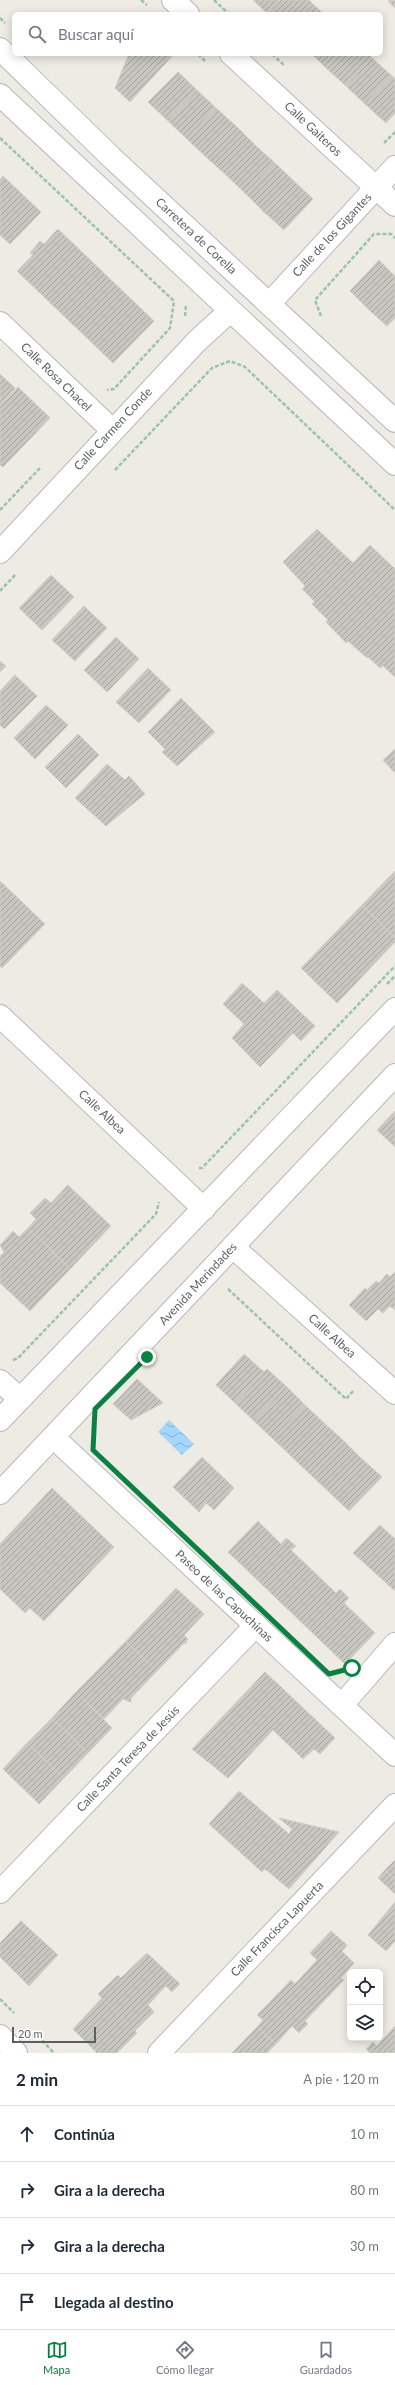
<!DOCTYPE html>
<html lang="es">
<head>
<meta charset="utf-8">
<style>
  body { margin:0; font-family:Lato,sans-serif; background:#f2f2f3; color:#1f2937 }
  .controls { position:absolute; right:12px; bottom:12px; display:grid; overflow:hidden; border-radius:6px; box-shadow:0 2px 10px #0003 }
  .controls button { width:36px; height:36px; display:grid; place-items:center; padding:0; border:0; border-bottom:1px solid #e0e1e3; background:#fff; color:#1f2937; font:20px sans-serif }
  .scale { position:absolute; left:12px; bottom:10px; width:84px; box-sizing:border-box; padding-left:4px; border:2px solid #5b5f63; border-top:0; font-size:11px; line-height:14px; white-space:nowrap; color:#5b5f63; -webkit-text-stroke:3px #fff; paint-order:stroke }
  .stop { position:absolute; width:12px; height:12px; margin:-9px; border:3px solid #0b8043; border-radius:50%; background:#fff }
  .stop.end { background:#0b8043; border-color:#fff; box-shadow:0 1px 4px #0008 }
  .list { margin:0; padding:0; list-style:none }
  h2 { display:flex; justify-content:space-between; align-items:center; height:52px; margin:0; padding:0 16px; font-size:17px }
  h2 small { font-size:13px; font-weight:400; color:#747a83 }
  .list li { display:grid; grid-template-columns:26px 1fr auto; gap:12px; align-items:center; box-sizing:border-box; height:56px; padding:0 16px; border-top:1px solid #e0e1e3 }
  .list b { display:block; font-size:15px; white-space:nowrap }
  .list em { font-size:13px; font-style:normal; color:#747a83 }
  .icon { flex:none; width:22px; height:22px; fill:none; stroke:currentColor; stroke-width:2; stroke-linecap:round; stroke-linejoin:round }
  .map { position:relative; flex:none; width:395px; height:2053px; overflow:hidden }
  .search { position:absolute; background:#fff; box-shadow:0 2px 10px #0003; left:12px; right:12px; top:12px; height:44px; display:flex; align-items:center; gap:10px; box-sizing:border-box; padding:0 14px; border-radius:6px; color:#747a83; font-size:15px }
  .sheet { height:276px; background:#fff }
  nav { display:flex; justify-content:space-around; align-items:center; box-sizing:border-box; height:56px; border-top:1px solid #e0e1e3; background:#fff; font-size:11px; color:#747a83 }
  nav a { display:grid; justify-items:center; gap:2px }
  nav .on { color:#0b8043 }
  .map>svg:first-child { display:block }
  .water { fill:url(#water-waves) }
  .building { fill:url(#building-hatch); stroke:#d2cdc2 }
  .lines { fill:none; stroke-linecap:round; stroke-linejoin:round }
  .street-casing { stroke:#b6b9bd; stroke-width:24 }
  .secondary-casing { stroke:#b5b8bd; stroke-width:24 }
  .path { stroke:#9ac4a6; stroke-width:2.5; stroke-dasharray:4 2; stroke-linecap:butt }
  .street { stroke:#fff; stroke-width:22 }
  .secondary { stroke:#fff; stroke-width:22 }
  .route { stroke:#0b8043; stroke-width:5 }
  .labels { text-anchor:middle; stroke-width:3; stroke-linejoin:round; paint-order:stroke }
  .street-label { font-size:12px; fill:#5b5f63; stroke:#fff }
</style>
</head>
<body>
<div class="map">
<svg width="395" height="2053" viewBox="0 0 395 2053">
  <defs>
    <pattern id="water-waves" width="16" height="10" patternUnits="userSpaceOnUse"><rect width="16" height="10" fill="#a5d6fb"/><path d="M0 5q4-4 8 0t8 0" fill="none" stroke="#89b1cf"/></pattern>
    <pattern id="building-hatch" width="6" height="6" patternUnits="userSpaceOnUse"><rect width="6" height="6" fill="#c8c6c0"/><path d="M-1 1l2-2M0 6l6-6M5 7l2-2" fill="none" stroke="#a5a4a0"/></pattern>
  </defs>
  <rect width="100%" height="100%" fill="#edebe3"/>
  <polygon class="water" points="169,1420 194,1444 182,1455 158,1432"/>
  <g class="building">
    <polygon points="253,0 280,0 268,14"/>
    <polygon points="280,0 309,0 313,4 303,14 268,14"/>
    <polygon points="395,0 395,8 388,1"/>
    <polygon points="313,4 324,14 303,14"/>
    <polygon points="129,54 174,54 130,102 115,88"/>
    <polygon points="312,54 339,54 326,68"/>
    <polygon points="339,54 368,54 372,58 346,86 326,68"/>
    <polygon points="372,58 392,76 365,104 346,86"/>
    <polygon points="178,72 197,90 168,121 148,102"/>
    <polygon points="392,76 395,79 395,113 386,123 365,104"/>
    <polygon points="197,90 216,108 187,139 168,121"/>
    <polygon points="216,108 236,126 206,157 187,139"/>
    <polygon points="236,126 255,145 226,175 206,157"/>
    <polygon points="255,145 275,163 246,194 226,175"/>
    <polygon points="275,163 294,181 264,212 246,194"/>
    <polygon points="3,176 41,212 10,244 0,235 0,180"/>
    <polygon points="294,181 313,199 284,230 264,212"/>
    <polygon points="58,229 154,321 113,363 17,271 33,255 30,253 40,241 44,244"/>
    <polygon points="379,260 395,276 395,280 368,309 350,291"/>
    <polygon points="395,281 395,318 387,326 368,309"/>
    <polygon points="0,374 15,388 0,405"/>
    <polygon points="18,387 50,418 3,467 0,465 0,406"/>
    <polygon points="317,529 353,563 370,545 395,569 395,677 383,666 380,668 368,657 367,658 348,641 346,643 326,622 328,620 312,604 315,602 302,589 305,586 283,562"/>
    <polygon points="51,575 74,597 42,630 19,608"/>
    <polygon points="84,606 107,628 75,661 52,640"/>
    <polygon points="116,637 139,659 107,692 84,670"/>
    <polygon points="0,661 6,666 0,672"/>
    <polygon points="148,668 171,690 139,723 116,702"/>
    <polygon points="15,675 37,696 4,729 0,725 0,691"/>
    <polygon points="181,698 215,732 177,766 162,752 165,749 148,732"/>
    <polygon points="46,705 68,725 35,759 14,738"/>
    <polygon points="78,734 99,755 66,788 45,767"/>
    <polygon points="395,749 395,770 394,772 383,760"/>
    <polygon points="107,764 125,780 129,776 145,794 106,826 75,798"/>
    <polygon points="395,871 395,938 362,905"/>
    <polygon points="0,881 45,924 2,968 0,966"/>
    <polygon points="362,905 395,938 395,942 337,1003 301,968"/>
    <polygon points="242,983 264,1003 277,990 315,1026 301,1041 293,1033 260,1067 232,1038 244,1024 223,1004"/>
    <polygon points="395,1111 395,1147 377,1130"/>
    <polygon points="68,1185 111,1226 70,1269 28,1228 36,1219 30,1213 45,1198 51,1203"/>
    <polygon points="28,1228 70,1269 30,1311 0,1283 0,1256 4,1252 0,1245 13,1231 19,1237"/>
    <polygon points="395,1272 395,1310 390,1306 383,1313 378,1309 366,1321 349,1305 365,1288 367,1290 376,1281 379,1283 387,1274 390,1277"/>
    <polygon points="244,1354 264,1372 235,1403 216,1385"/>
    <polygon points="267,1369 286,1386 254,1421 235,1403"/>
    <polygon points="137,1379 163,1403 131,1420 113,1404"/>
    <polygon points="286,1386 305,1405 273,1439 254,1421"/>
    <polygon points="305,1405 324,1423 292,1457 273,1439"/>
    <polygon points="324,1423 344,1441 311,1475 292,1457"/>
    <polygon points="344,1441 362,1459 330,1493 311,1475"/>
    <polygon points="202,1457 234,1488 214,1510 206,1503 199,1512 173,1487"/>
    <polygon points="362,1459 382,1477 349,1511 330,1493"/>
    <polygon points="52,1488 114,1547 44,1621 30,1608 25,1613 0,1589 0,1544"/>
    <polygon points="258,1521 281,1544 286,1538 296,1546 291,1550 336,1593 340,1589 349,1598 344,1603 375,1633 345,1664 228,1552"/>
    <polygon points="380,1525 395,1539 395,1591 353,1553"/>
    <polygon points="176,1588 204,1614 184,1635 188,1639 186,1641 187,1643 184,1643 157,1671 126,1641"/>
    <polygon points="126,1641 157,1671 131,1698 131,1702 123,1699 104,1719 76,1692"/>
    <polygon points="265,1672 335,1738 320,1754 314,1749 303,1759 273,1730 228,1778 192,1749"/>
    <polygon points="76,1692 112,1728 88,1753 52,1718"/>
    <polygon points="52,1718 88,1753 64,1778 27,1743"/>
    <polygon points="27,1743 64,1778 39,1804 3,1769"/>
    <polygon points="239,1791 289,1834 292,1829 279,1818 339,1832 289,1889 265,1869 262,1872 209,1824"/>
    <polygon points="395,1860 395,1879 385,1870"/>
    <polygon points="385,1870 395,1879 395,1894 378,1878"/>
    <polygon points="395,1902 395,1941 386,1951 368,1935"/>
    <polygon points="21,1921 58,1955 29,1986 0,1957 0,1943"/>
    <polygon points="331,1931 347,1945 342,1951 354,1963 341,1978 344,1980 305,2021 308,2024 299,2033 292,2026 276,2044 257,2027 263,2020 257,2015 291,1980 295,1984 317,1960 310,1953"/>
    <polygon points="147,1953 180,1984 172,1992 166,1986 148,2005 154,2012 135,2031 98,1994 118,1975 121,1978"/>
    <polygon points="102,1998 137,2033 117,2053 97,2053 73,2029"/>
    <polygon points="395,2026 395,2053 370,2053 366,2049 373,2042 377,2046"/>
    <polygon points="257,2027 276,2044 267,2053 232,2053"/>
  </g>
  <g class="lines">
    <g class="street-casing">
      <g id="street">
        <polyline points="173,0 188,14"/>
        <polyline points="231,54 395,205"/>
        <polyline points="269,304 395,167"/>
        <polyline points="0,323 112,430"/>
        <polyline points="0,552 197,341 230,311"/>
        <polyline points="0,1016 204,1209"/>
        <polyline points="233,1247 395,1393"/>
        <polyline points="0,1381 20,1399"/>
        <polyline points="53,1437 395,1755"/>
        <polyline points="342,1705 395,1644"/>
        <polyline points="0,1892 256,1625"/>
        <polyline points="159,2053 395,1805"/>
      </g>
    </g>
    <g class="secondary-casing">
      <g id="secondary">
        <polyline points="0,49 112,158 395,421"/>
        <polyline points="0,95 395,464"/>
        <polyline points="0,1420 395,1009"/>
        <polyline points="0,1493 395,1075"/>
        <polyline points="0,2036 16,2053"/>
      </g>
    </g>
    <g class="path">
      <polyline points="141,0 147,5"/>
      <polyline points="214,0 229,14"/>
      <polyline points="0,18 5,23"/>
      <polyline points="198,54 205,61"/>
      <polyline points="272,54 284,65"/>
      <polyline points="0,138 174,301 170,328 114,389 107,390"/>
      <polyline points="384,143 395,132"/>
      <polyline points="185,316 186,305"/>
      <polyline points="321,316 315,300 374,234 391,234 395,238"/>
      <polyline points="115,470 212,368 230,361 245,367 395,510"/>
      <polyline points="0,510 41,467"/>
      <polyline points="0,591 16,574"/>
      <polyline points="387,984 395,976"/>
      <polyline points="199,1168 202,1168 395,966"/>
      <polyline points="228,1289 346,1399 354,1390"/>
      <polyline points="13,1360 18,1358 156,1214 159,1202"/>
      <polyline points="0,1999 14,2013"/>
      <polyline points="38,2036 54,2053"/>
    </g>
    <use href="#street" class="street"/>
    <use href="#secondary" class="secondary"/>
  </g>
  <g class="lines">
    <polyline class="route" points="147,1357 95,1409 93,1450 329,1674 352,1668"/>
  </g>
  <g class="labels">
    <g class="street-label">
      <text transform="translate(313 129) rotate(43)" y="4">Calle Gaiteros</text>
      <text transform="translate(332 235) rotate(-47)" y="4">Calle de los Gigantes</text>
      <text transform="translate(196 236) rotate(43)" y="4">Carretera de Corella</text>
      <text transform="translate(56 377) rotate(44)" y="4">Calle Rosa Chacel</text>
      <text transform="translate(113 429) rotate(-47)" y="4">Calle Carmen Conde</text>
      <text transform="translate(102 1112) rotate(43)" y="4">Calle Albea</text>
      <text transform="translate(198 1284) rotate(-47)" y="4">Avenida Merindades</text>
      <text transform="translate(332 1336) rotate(42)" y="4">Calle Albea</text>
      <text transform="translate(224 1596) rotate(43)" y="4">Paseo de las Capuchinas</text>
      <text transform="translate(128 1759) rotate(-46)" y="4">Calle Santa Teresa de Jesús</text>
      <text transform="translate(277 1929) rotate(-46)" y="4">Calle Francisca Lapuerta</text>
    </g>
  </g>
</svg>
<div class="controls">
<button><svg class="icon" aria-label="locate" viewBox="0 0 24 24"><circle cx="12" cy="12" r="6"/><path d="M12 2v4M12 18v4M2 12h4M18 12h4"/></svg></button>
<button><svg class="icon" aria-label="layers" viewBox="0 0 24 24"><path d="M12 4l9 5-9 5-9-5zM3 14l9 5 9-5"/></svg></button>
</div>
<div class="scale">20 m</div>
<div class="stop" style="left:352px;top:1668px"></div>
<div class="stop end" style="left:147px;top:1357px"></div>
<div class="search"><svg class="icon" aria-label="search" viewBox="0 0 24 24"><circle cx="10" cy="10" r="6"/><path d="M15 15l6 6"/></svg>Buscar aquí</div>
</div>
<section class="sheet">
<h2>2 min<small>A pie · 120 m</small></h2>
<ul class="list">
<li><svg class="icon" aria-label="ahead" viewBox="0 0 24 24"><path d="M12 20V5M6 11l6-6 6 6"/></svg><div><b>Continúa</b></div><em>10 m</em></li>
<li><svg class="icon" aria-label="right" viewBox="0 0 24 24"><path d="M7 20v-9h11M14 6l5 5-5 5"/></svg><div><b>Gira a la derecha</b></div><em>80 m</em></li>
<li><svg class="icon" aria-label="right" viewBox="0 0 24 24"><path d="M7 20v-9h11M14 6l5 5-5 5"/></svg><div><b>Gira a la derecha</b></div><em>30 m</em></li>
<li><svg class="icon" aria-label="arrive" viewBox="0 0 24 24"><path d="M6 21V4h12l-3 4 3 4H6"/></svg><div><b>Llegada al destino</b></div></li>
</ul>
</section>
<nav>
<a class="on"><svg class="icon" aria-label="map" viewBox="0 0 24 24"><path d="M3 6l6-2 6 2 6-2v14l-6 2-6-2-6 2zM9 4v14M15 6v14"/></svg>Mapa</a>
<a><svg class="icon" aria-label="directions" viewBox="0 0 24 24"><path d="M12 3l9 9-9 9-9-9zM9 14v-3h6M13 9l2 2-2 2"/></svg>Cómo llegar</a>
<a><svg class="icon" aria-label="saved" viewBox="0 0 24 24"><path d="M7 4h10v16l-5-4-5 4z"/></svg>Guardados</a>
</nav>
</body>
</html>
